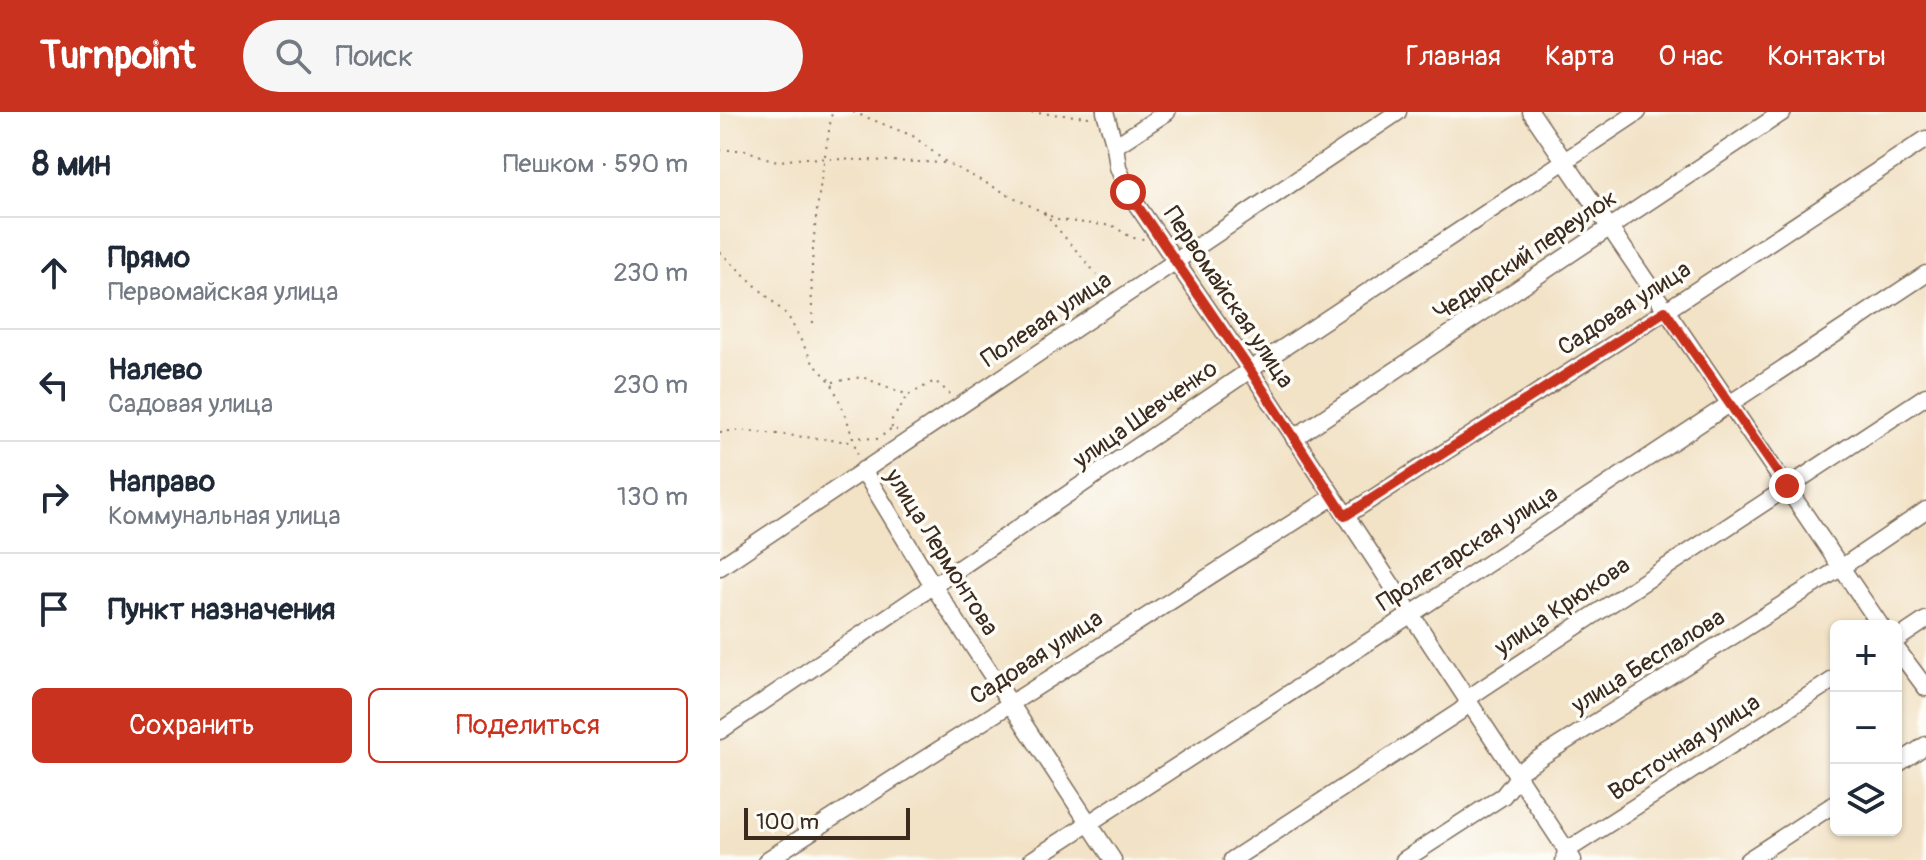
<!DOCTYPE html>
<html lang="ru">
<head>
<meta charset="utf-8">
<style>
  body { margin:0; font-family:Pangolin,sans-serif; background:#f6f6f7; color:#1f2937 }
  .controls { position:absolute; right:24px; bottom:24px; display:grid; overflow:hidden; border-radius:12px; box-shadow:0 2px 6px #0004 }
  .controls button { width:72px; height:72px; display:grid; place-items:center; padding:0; border:0; border-bottom:2px solid #e0e1e3; background:#fff; color:#1f2937; font:40px sans-serif }
  .scale { position:absolute; left:24px; bottom:20px; width:166px; box-sizing:border-box; padding-left:8px; border:4px solid #3b2a1e; border-top:0; font-size:22px; line-height:28px; white-space:nowrap; color:#3b2a1e; -webkit-text-stroke:6px #fdfcf7; paint-order:stroke }
  .stop { position:absolute; width:24px; height:24px; margin:-18px; border:6px solid #c8321e; border-radius:50%; background:#fff }
  .stop.end { background:#c8321e; border-color:#fff; box-shadow:0 2px 8px #0008 }
  .list { margin:0; padding:0; list-style:none }
  h2 { display:flex; justify-content:space-between; align-items:center; height:104px; margin:0; padding:0 32px; font-size:34px }
  h2 small { font-size:26px; font-weight:400; color:#747a83 }
  .list li { display:grid; grid-template-columns:52px 1fr auto; gap:24px; align-items:center; box-sizing:border-box; height:112px; padding:0 32px; border-top:2px solid #e0e1e3 }
  .list b { display:block; font-size:30px; white-space:nowrap }
  .list p { margin:0; font-size:26px; white-space:nowrap; color:#747a83 }
  .list em { font-size:26px; font-style:normal; color:#747a83 }
  .actions { display:flex; gap:16px; padding:24px 32px }
  .actions a { flex:1; padding:18px 0; border:2px solid #c8321e; border-radius:12px; text-align:center; font-size:28px; color:#c8321e }
  .actions .main { background:#c8321e; color:#fff }
  .icon { flex:none; width:44px; height:44px; fill:none; stroke:currentColor; stroke-width:2; stroke-linecap:round; stroke-linejoin:round }
  .map { position:relative; flex:none; width:1206px; height:748px; overflow:hidden }
  header { display:flex; align-items:center; gap:48px; box-sizing:border-box; height:112px; padding:0 40px; background:#c8321e; color:#fff }
  header strong { font-size:38px }
  nav { display:flex; gap:44px; margin-inline-start:auto; font-size:28px }
  .search { width:560px; height:72px; background:#f6f6f7; display:flex; align-items:center; gap:20px; box-sizing:border-box; padding:0 28px; border-radius:44px; color:#747a83; font-size:30px }
  main { display:flex }
  aside { flex:1; background:#fff }
  .map>svg:first-child { display:block }
  .lines { fill:none; stroke-linecap:round; stroke-linejoin:round }
  .minor-casing { stroke:#7b6a59; stroke-width:19 }
  .path { stroke:#7b6a59; stroke-width:2; stroke-dasharray:2 6; stroke-linecap:butt }
  .minor { stroke:#fff; stroke-width:16 }
  .route { stroke:#c8321e; stroke-width:10 }
  .labels { text-anchor:middle; stroke-width:7; stroke-linejoin:round; paint-order:stroke }
  .street-label { font-size:24px; fill:#3b2a1e; stroke:#fdfcf7 }
</style>
</head>
<body>
<header>
<strong>Turnpoint</strong>
<div class="search"><svg class="icon" aria-label="search" viewBox="0 0 24 24"><circle cx="10" cy="10" r="6"/><path d="M15 15l6 6"/></svg>Поиск</div>
<nav><a>Главная</a><a>Карта</a><a>О нас</a><a>Контакты</a></nav>
</header>
<main>
<aside>
<h2>8 мин<small>Пешком · 590 m</small></h2>
<ul class="list">
<li><svg class="icon" aria-label="ahead" viewBox="0 0 24 24"><path d="M12 20V5M6 11l6-6 6 6"/></svg><div><b>Прямо</b><p>Первомайская улица</p></div><em>230 m</em></li>
<li><svg class="icon" aria-label="left" viewBox="0 0 24 24"><path d="M17 20v-9H6M10 6l-5 5 5 5"/></svg><div><b>Налево</b><p>Садовая улица</p></div><em>230 m</em></li>
<li><svg class="icon" aria-label="right" viewBox="0 0 24 24"><path d="M7 20v-9h11M14 6l5 5-5 5"/></svg><div><b>Направо</b><p>Коммунальная улица</p></div><em>130 m</em></li>
<li><svg class="icon" aria-label="arrive" viewBox="0 0 24 24"><path d="M6 21V4h12l-3 4 3 4H6"/></svg><div><b>Пункт назначения</b></div></li>
</ul>
<div class="actions"><a class="main">Сохранить</a><a>Поделиться</a></div>
</aside>
<div class="map">
<svg width="1206" height="748" viewBox="0 0 1206 748">
  <rect width="100%" height="100%" fill="#fdfcf7"/>
  <filter id="ink" filterUnits="userSpaceOnUse"><feTurbulence type="fractalNoise" baseFrequency=".0125" numOctaves="2"/><feDisplacementMap in="SourceGraphic" scale="16" xChannelSelector="R" yChannelSelector="G"/><feConvolveMatrix kernelMatrix="1 2 1 2 8 2 1 2 1" color-interpolation-filters="sRGB"/></filter>
  <filter id="wash" filterUnits="userSpaceOnUse"><feTurbulence type="fractalNoise" baseFrequency=".006" numOctaves="4" result="noise"/><feDisplacementMap in="SourceGraphic" scale="32" xChannelSelector="R" yChannelSelector="G"/><feGaussianBlur stdDeviation="1.8" result="paint"/><feColorMatrix in="noise" values="0 0 0 0 0 0 0 0 0 0 0 0 0 0 0 0 0 1.4 0 .05"/><feComposite in="paint" operator="in"/></filter>
  <g filter="url(#wash)">
    <rect width="100%" height="100%" fill="#f2e2c6"/>
  </g>
  <g filter="url(#ink)">
    <g class="lines">
      <g class="minor-casing">
        <g id="minor">
          <polyline points="385,0 395,34 398,55 408,80 530,258 853,748"/>
          <polyline points="811,0 1161,514"/>
          <polyline points="395,34 447,0"/>
          <polyline points="574,326 1063,0"/>
          <polyline points="143,358 214,475 393,748"/>
          <polyline points="625,404 945,199 1206,27"/>
          <polyline points="0,455 678,0"/>
          <polyline points="1176,528 1206,508"/>
          <polyline points="1176,536 1206,576"/>
          <polyline points="0,619 530,258 918,0"/>
          <polyline points="1176,653 1206,633"/>
          <polyline points="47,748 613,385"/>
          <polyline points="312,748 690,503 1206,162"/>
          <polyline points="512,748 739,600 746,594 747,587 763,576 1206,284"/>
          <polyline points="684,748 783,684 795,669 797,661 824,643 1122,455 1206,398"/>
          <polyline points="844,748 846,739 1116,566"/>
          <polyline points="1028,748 1116,691"/>
        </g>
      </g>
      <g class="path">
        <polyline points="133,0 193,24 227,51 338,108 393,114 412,126 424,127"/>
        <polyline points="303,0 370,5"/>
        <polyline points="0,38 25,38 52,48 61,49 85,46 226,51"/>
        <polyline points="324,101 380,166 382,182"/>
        <polyline points="0,140 68,204 93,251 111,270 126,304 139,347"/>
        <path d="M93,211C87,140 101,70 112,0"/>
        <polyline points="113,270 142,265 188,283 215,269 230,282"/>
        <polyline points="172,316 171,309 188,284"/>
        <polyline points="0,320 20,318 130,330"/>
        <polyline points="132,325 158,327 172,316 177,318"/>
      </g>
      <use href="#minor" class="minor"/>
    </g>
  </g>
  <g class="lines" filter="url(#ink)">
    <polyline class="route" points="408,80 530,258 625,404 945,199 1067,374"/>
  </g>
  <g class="labels">
    <g class="street-label">
      <text transform="translate(805 143) rotate(-34)" y="8">Чедырский переулок</text>
      <text transform="translate(509 185) rotate(56)" y="8">Первомайская улица</text>
      <text transform="translate(904 196) rotate(-33)" y="8">Садовая улица</text>
      <text transform="translate(326 207) rotate(-34)" y="8">Полевая улица</text>
      <text transform="translate(425 302) rotate(-35)" y="8">улица Шевченко</text>
      <text transform="translate(747 436) rotate(-33)" y="8">Пролетарская улица</text>
      <text transform="translate(222 440) rotate(58)" y="8">улица Лермонтова</text>
      <text transform="translate(842 494) rotate(-34)" y="8">улица Крюкова</text>
      <text transform="translate(316 545) rotate(-33)" y="8">Садовая улица</text>
      <text transform="translate(928 549) rotate(-32)" y="8">улица Беспалова</text>
      <text transform="translate(964 635) rotate(-33)" y="8">Восточная улица</text>
    </g>
  </g>
</svg>
<div class="controls">
<button>+</button>
<button>−</button>
<button><svg class="icon" aria-label="layers" viewBox="0 0 24 24"><path d="M12 4l9 5-9 5-9-5zM3 14l9 5 9-5"/></svg></button>
</div>
<div class="scale">100 m</div>
<div class="stop" style="left:408px;top:80px"></div>
<div class="stop end" style="left:1067px;top:374px"></div>
</div>
</main>
</body>
</html>
